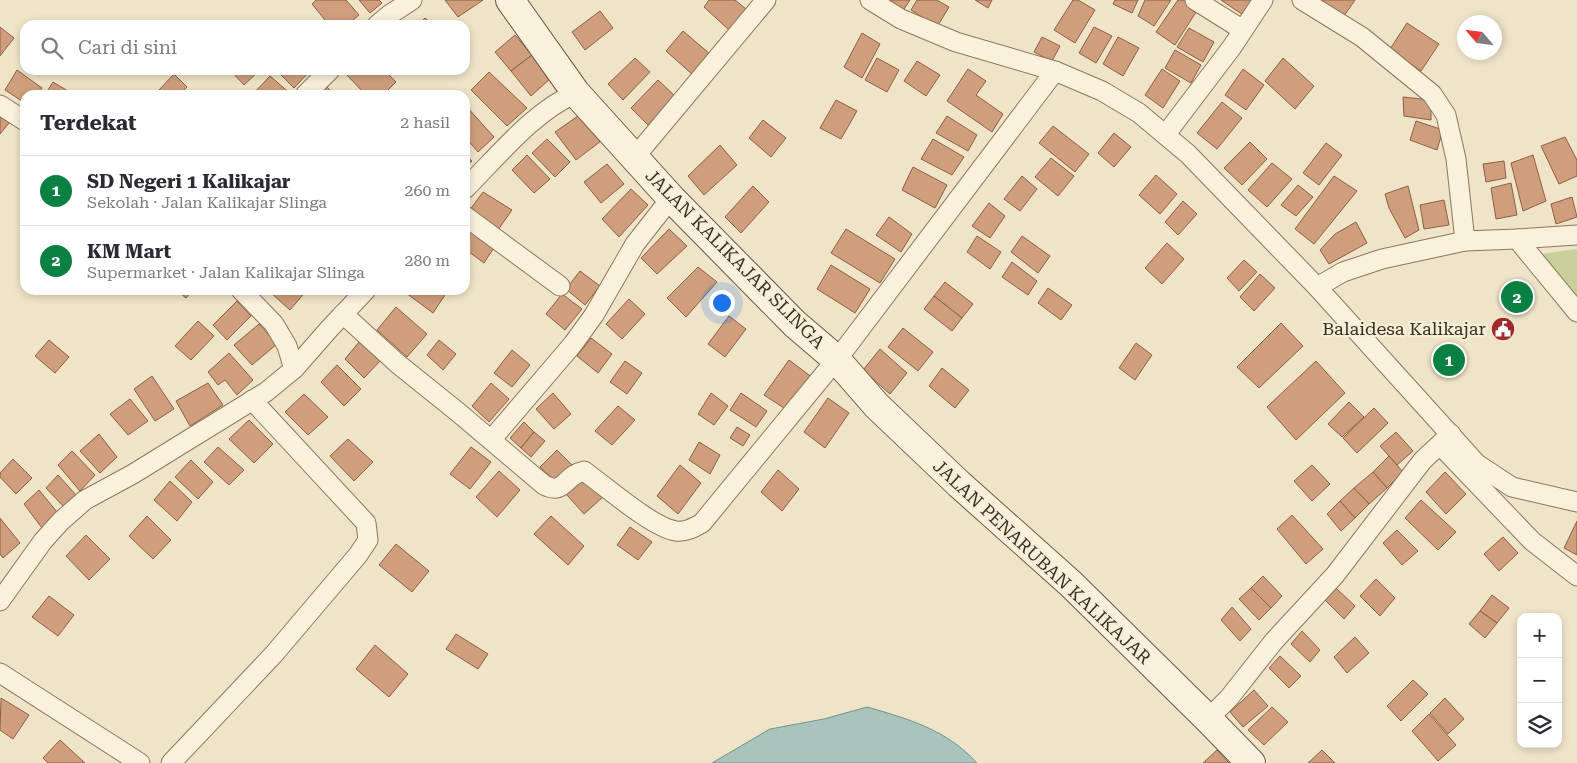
<!DOCTYPE html>
<html lang="id">
<head>
<meta charset="utf-8">
<style>
  body { margin:0; font-family:"Roboto Serif",serif; background:#f2f2f3; color:#2b2b33 }
  .controls { position:absolute; right:15px; bottom:15px; display:grid; overflow:hidden; border-radius:10px; box-shadow:0 2px 8px #0003 }
  .controls button { width:45px; height:45px; display:grid; place-items:center; padding:0; border:0; border-bottom:1px solid #e1e1e2; background:#fff; color:#2b2b33; font:25px sans-serif }
  .compass { position:absolute; left:1457px; top:15px; width:45px; height:45px; border-radius:50%; background:#fff; box-shadow:0 2px 8px #0003; rotate:298deg }
  .you { position:absolute; left:721px; top:302px; width:18px; height:18px; margin:-12px; border:4px solid #fff; border-radius:50%; background:#1a73e8; box-shadow:0 0 0 8px #1a73e833 }
  .badge { display:grid; place-items:center; width:32px; height:32px; border-radius:50%; background:#0b8043; color:#fff; font-size:16px; font-weight:700 }
  .pin { position:absolute; translate:-50% -50%; border:2px solid #fff; box-shadow:0 1px 5px #0006 }
  .list { margin:0; padding:0; list-style:none }
  h2 { display:flex; justify-content:space-between; align-items:center; height:65px; margin:0; padding:0 20px; font-size:21px }
  h2 small { font-size:16px; font-weight:400; color:#7c7c81 }
  .list li { display:grid; grid-template-columns:32px 1fr auto; gap:15px; align-items:center; box-sizing:border-box; height:70px; padding:0 20px; border-top:1px solid #e1e1e2 }
  .list b { display:block; font-size:19px; white-space:nowrap }
  .list p { margin:0; font-size:16px; white-space:nowrap; color:#7c7c81 }
  .list em { font-size:16px; font-style:normal; color:#7c7c81 }
  .icon { flex:none; width:28px; height:28px; fill:none; stroke:currentColor; stroke-width:2; stroke-linecap:round; stroke-linejoin:round }
  .map { position:relative; flex:none; width:1577px; height:763px; overflow:hidden }
  .search { position:absolute; background:#fff; box-shadow:0 2px 8px #0003; left:20px; top:20px; width:450px; height:55px; display:flex; align-items:center; gap:12px; box-sizing:border-box; padding:0 18px; border-radius:15px; color:#7c7c81; font-size:19px }
  .panel { position:absolute; background:#fff; box-shadow:0 2px 8px #0003; left:20px; top:90px; width:450px; height:205px; border-radius:15px }
  .map>svg:first-child { display:block }
  .green { fill:#c9cf9b }
  .water { fill:#a9c4bc; stroke:#6f938a }
  .building { fill:#cf9f7d; stroke:#8d5f41 }
  .lines { fill:none; stroke-linecap:round; stroke-linejoin:round }
  .street-casing { stroke:#8d765c; stroke-width:21 }
  .secondary-casing { stroke:#6f573f; stroke-width:30 }
  .street { stroke:#faf1dc; stroke-width:19 }
  .secondary { stroke:#faf1dc; stroke-width:28 }
  .labels { text-anchor:middle; stroke-width:4.5; stroke-linejoin:round; paint-order:stroke }
  .street-label { font-size:18px; fill:#3d2e20; stroke:#f7eed8 }
  .poi-label { font-size:18px; fill:#3d2e20; stroke:#f7eed8; text-anchor:end }
</style>
</head>
<body>
<div class="map">
<svg width="1577" height="763" viewBox="0 0 1577 763">
  <rect width="100%" height="100%" fill="#f0e4c8"/>
  <polygon class="green" points="1577,249 1577,300 1540,254"/>
  <path class="water" d="M867,707C909,719 947,730 977,763H712L770,729L824,719Z"/>
  <g class="building">
    <polygon points="316,0 346,0 359,15 347,25 329,25 312,4"/>
    <polygon points="359,0 379,0 382,3 370,13"/>
    <polygon points="445,0 483,0 458,17"/>
    <polygon points="709,0 735,0 746,9 729,30 704,7"/>
    <polygon points="886,0 910,0 902,12"/>
    <polygon points="917,0 937,0 949,7 937,27 911,10"/>
    <polygon points="975,0 992,0 988,8"/>
    <polygon points="1073,0 1078,0 1095,10 1075,43 1054,30"/>
    <polygon points="1115,0 1138,0 1132,13 1113,4"/>
    <polygon points="1145,0 1171,0 1154,26 1138,16"/>
    <polygon points="1178,0 1183,0 1198,9 1175,45 1156,32"/>
    <polygon points="1221,0 1253,0 1243,15"/>
    <polygon points="1321,0 1355,0 1344,16"/>
    <polygon points="600,11 613,28 585,50 572,32"/>
    <polygon points="425,18 433,25 418,25"/>
    <polygon points="1407,23 1439,44 1421,71 1390,49"/>
    <polygon points="0,27 14,38 0,56"/>
    <polygon points="1094,27 1112,36 1096,63 1079,53"/>
    <polygon points="1189,28 1214,42 1203,62 1177,47"/>
    <polygon points="683,31 710,54 693,75 666,51"/>
    <polygon points="862,33 880,44 862,78 844,67"/>
    <polygon points="515,35 532,55 511,71 495,52"/>
    <polygon points="1042,37 1060,46 1052,61 1034,52"/>
    <polygon points="1118,37 1139,48 1123,76 1103,64"/>
    <polygon points="1175,50 1201,65 1191,83 1165,68"/>
    <polygon points="532,55 551,78 531,96 511,71"/>
    <polygon points="635,58 650,72 623,100 608,84"/>
    <polygon points="877,58 899,70 887,92 865,80"/>
    <polygon points="1283,58 1314,86 1295,109 1265,81"/>
    <polygon points="917,61 940,75 926,96 904,81"/>
    <polygon points="968,69 986,81 976,95 1003,114 992,132 947,101"/>
    <polygon points="1162,69 1180,81 1163,108 1145,95"/>
    <polygon points="1243,69 1264,85 1246,110 1225,95"/>
    <polygon points="17,70 42,88 37,95 25,95 25,103 5,90"/>
    <polygon points="230,70 260,70 244,85"/>
    <polygon points="276,70 311,70 294,88"/>
    <polygon points="346,70 384,70 396,82 383,95 366,95 344,72"/>
    <polygon points="489,72 527,108 507,126 471,90"/>
    <polygon points="174,74 187,87 179,95 164,95 159,90"/>
    <polygon points="270,76 292,95 252,95"/>
    <polygon points="658,80 675,96 648,125 631,108"/>
    <polygon points="53,82 68,91 66,95 45,95"/>
    <polygon points="323,83 335,95 311,95"/>
    <polygon points="1403,97 1431,100 1431,120 1404,116"/>
    <polygon points="836,100 857,111 841,139 820,128"/>
    <polygon points="1222,102 1242,118 1217,149 1197,133"/>
    <polygon points="466,106 494,137 478,152 465,137"/>
    <polygon points="581,114 601,141 576,160 555,132"/>
    <polygon points="0,116 9,123 0,134"/>
    <polygon points="947,116 977,135 968,151 936,133"/>
    <polygon points="763,120 786,138 771,157 749,138"/>
    <polygon points="1416,121 1443,130 1437,150 1410,140"/>
    <polygon points="1053,126 1089,154 1075,172 1039,143"/>
    <polygon points="1114,133 1131,147 1114,167 1098,153"/>
    <polygon points="1565,137 1577,160 1577,176 1559,184 1541,146"/>
    <polygon points="547,139 570,162 555,177 532,153"/>
    <polygon points="933,139 964,157 952,175 921,159"/>
    <polygon points="1250,142 1267,159 1242,185 1224,168"/>
    <polygon points="1326,143 1342,155 1319,185 1303,173"/>
    <polygon points="720,145 737,165 704,195 688,176"/>
    <polygon points="465,155 472,161 465,168"/>
    <polygon points="527,155 550,179 534,193 512,170"/>
    <polygon points="1533,155 1546,201 1523,211 1511,163"/>
    <polygon points="1051,158 1074,176 1058,196 1035,177"/>
    <polygon points="1504,161 1506,178 1486,182 1483,164"/>
    <polygon points="1272,163 1292,179 1267,207 1248,190"/>
    <polygon points="607,164 624,184 601,203 584,182"/>
    <polygon points="913,167 947,185 935,208 902,190"/>
    <polygon points="1156,175 1177,194 1160,214 1139,195"/>
    <polygon points="1022,176 1037,189 1020,211 1004,199"/>
    <polygon points="1334,176 1357,191 1314,244 1295,229"/>
    <polygon points="1511,183 1517,215 1496,219 1491,188"/>
    <polygon points="1298,185 1313,197 1296,216 1281,205"/>
    <polygon points="753,186 769,202 741,233 725,217"/>
    <polygon points="1408,186 1419,230 1405,238 1389,208 1385,194"/>
    <polygon points="631,189 648,205 619,237 602,219"/>
    <polygon points="483,192 512,210 498,230 469,211"/>
    <polygon points="1572,197 1577,217 1556,224 1551,204"/>
    <polygon points="1444,200 1449,225 1424,229 1420,205"/>
    <polygon points="1183,201 1197,214 1178,235 1165,222"/>
    <polygon points="989,203 1005,216 990,238 972,226"/>
    <polygon points="889,217 912,234 901,252 876,235"/>
    <polygon points="1356,222 1367,243 1329,264 1320,250 1335,234"/>
    <polygon points="465,225 497,243 484,263 465,249"/>
    <polygon points="669,229 687,246 657,274 641,258"/>
    <polygon points="846,229 895,259 880,283 831,253"/>
    <polygon points="977,236 1001,252 990,269 967,252"/>
    <polygon points="1022,236 1050,256 1038,273 1011,252"/>
    <polygon points="1167,243 1184,259 1162,284 1145,268"/>
    <polygon points="1244,260 1257,272 1239,291 1227,278"/>
    <polygon points="1012,262 1037,281 1028,295 1002,277"/>
    <polygon points="831,265 870,289 855,313 817,289"/>
    <polygon points="698,267 717,282 686,317 667,298"/>
    <polygon points="580,271 600,286 585,305 566,289"/>
    <polygon points="1260,274 1275,288 1254,311 1240,297"/>
    <polygon points="945,282 973,304 962,318 934,296"/>
    <polygon points="1048,288 1072,305 1061,320 1038,303"/>
    <polygon points="176,290 193,290 186,298"/>
    <polygon points="272,290 307,290 290,310 270,292"/>
    <polygon points="402,290 444,290 447,292 433,313"/>
    <polygon points="562,294 582,309 565,330 546,314"/>
    <polygon points="934,296 962,318 952,331 924,309"/>
    <polygon points="629,299 645,314 622,339 606,324"/>
    <polygon points="237,301 251,316 227,340 213,325"/>
    <polygon points="396,307 427,334 407,357 377,330"/>
    <polygon points="729,316 746,329 725,357 708,344"/>
    <polygon points="198,321 214,336 191,360 175,346"/>
    <polygon points="1281,323 1303,346 1259,388 1237,367"/>
    <polygon points="259,324 277,344 252,365 234,345"/>
    <polygon points="903,328 933,352 918,371 888,347"/>
    <polygon points="591,338 612,354 598,373 577,356"/>
    <polygon points="49,340 69,357 55,373 35,356"/>
    <polygon points="439,340 456,354 443,370 427,355"/>
    <polygon points="359,342 380,361 364,378 345,359"/>
    <polygon points="1136,343 1152,355 1135,380 1119,368"/>
    <polygon points="880,349 907,373 890,394 863,370"/>
    <polygon points="512,350 530,365 512,387 494,373"/>
    <polygon points="229,353 253,380 237,395 225,380 218,385 208,372"/>
    <polygon points="789,360 813,378 787,410 764,395"/>
    <polygon points="625,361 642,373 627,394 610,382"/>
    <polygon points="1316,361 1345,393 1296,440 1267,407"/>
    <polygon points="337,365 361,389 344,406 321,382"/>
    <polygon points="942,368 969,390 955,408 929,386"/>
    <polygon points="152,376 174,409 155,421 134,389"/>
    <polygon points="208,383 223,405 190,426 176,401"/>
    <polygon points="491,383 509,399 489,422 472,406"/>
    <polygon points="553,393 571,414 554,429 536,409"/>
    <polygon points="711,393 728,406 714,425 698,414"/>
    <polygon points="741,393 767,411 756,427 730,410"/>
    <polygon points="304,394 328,417 308,435 285,412"/>
    <polygon points="828,398 849,413 825,448 804,432"/>
    <polygon points="130,399 148,421 128,435 110,414"/>
    <polygon points="1349,402 1364,417 1342,437 1328,424"/>
    <polygon points="618,406 635,420 612,445 595,431"/>
    <polygon points="1374,408 1388,423 1357,453 1343,438"/>
    <polygon points="249,420 273,444 254,463 229,439"/>
    <polygon points="524,422 534,432 521,448 510,438"/>
    <polygon points="737,427 750,435 743,446 730,438"/>
    <polygon points="534,432 545,441 531,457 521,448"/>
    <polygon points="1396,432 1413,451 1397,465 1380,446"/>
    <polygon points="99,434 117,457 100,473 80,451"/>
    <polygon points="348,439 373,462 354,481 330,456"/>
    <polygon points="699,442 720,455 710,474 689,460"/>
    <polygon points="218,447 244,470 229,485 204,462"/>
    <polygon points="471,447 491,462 470,489 450,474"/>
    <polygon points="557,450 572,465 555,481 540,467"/>
    <polygon points="72,451 95,475 80,491 58,465"/>
    <polygon points="1389,456 1403,472 1387,488 1373,472"/>
    <polygon points="13,459 32,478 16,494 0,477 0,473"/>
    <polygon points="191,460 213,482 198,499 175,477"/>
    <polygon points="680,465 701,483 678,514 657,496"/>
    <polygon points="1312,465 1330,484 1312,501 1294,481"/>
    <polygon points="778,470 799,489 782,511 761,492"/>
    <polygon points="499,471 520,490 497,517 476,497"/>
    <polygon points="1373,472 1387,488 1369,504 1354,488"/>
    <polygon points="1445,472 1466,494 1446,514 1426,492"/>
    <polygon points="58,475 76,495 64,507 46,488"/>
    <polygon points="585,477 603,497 584,514 566,494"/>
    <polygon points="170,481 192,502 177,521 154,500"/>
    <polygon points="1354,488 1369,504 1355,518 1340,501"/>
    <polygon points="39,490 57,512 42,528 24,504"/>
    <polygon points="1421,500 1456,532 1438,550 1405,518"/>
    <polygon points="1340,501 1355,518 1341,531 1327,514"/>
    <polygon points="1292,515 1323,549 1306,564 1277,529"/>
    <polygon points="147,516 171,540 153,559 129,536"/>
    <polygon points="551,516 584,546 568,565 534,534"/>
    <polygon points="0,518 20,543 3,558 0,554"/>
    <polygon points="1577,521 1577,555 1564,548"/>
    <polygon points="630,527 652,542 638,560 617,545"/>
    <polygon points="1397,530 1418,551 1402,565 1383,543"/>
    <polygon points="86,535 110,559 89,580 66,556"/>
    <polygon points="1503,537 1518,553 1499,571 1484,554"/>
    <polygon points="396,544 429,571 412,592 379,565"/>
    <polygon points="1263,576 1282,596 1271,608 1251,588"/>
    <polygon points="1376,579 1395,598 1380,616 1360,596"/>
    <polygon points="1251,588 1271,608 1259,620 1239,599"/>
    <polygon points="1336,588 1355,606 1344,619 1325,600"/>
    <polygon points="1492,595 1509,608 1497,623 1480,611"/>
    <polygon points="49,596 74,615 58,636 32,617"/>
    <polygon points="1232,607 1251,629 1240,641 1221,620"/>
    <polygon points="1480,611 1497,623 1485,638 1469,624"/>
    <polygon points="1302,631 1320,650 1310,662 1291,644"/>
    <polygon points="456,634 488,654 478,669 446,649"/>
    <polygon points="1355,637 1369,653 1347,673 1334,657"/>
    <polygon points="375,645 408,674 389,697 356,669"/>
    <polygon points="1280,656 1301,676 1289,688 1269,668"/>
    <polygon points="1413,680 1428,694 1401,721 1387,706"/>
    <polygon points="1254,690 1268,706 1243,727 1230,712"/>
    <polygon points="1,698 29,715 13,739 0,730"/>
    <polygon points="1445,698 1464,719 1448,734 1430,713"/>
    <polygon points="1272,707 1288,722 1264,745 1248,730"/>
    <polygon points="1429,714 1456,745 1438,761 1412,731"/>
    <polygon points="60,740 85,763 48,763 43,758"/>
    <polygon points="1217,750 1229,763 1203,763"/>
    <polygon points="1322,750 1335,763 1308,763"/>
  </g>
  <g class="lines">
    <g class="street-casing">
      <g id="street">
        <polyline points="870,0 901,19 956,42 1055,71 1102,91 1139,113 1188,154 1317,287 1343,272 1382,259 1465,241 1517,239 1577,235"/>
        <polyline points="1195,0 1243,30"/>
        <polyline points="1302,0 1362,37 1432,94 1446,115 1456,159 1465,241"/>
        <polyline points="377,25 389,15 412,0"/>
        <polyline points="305,95 330,70"/>
        <polyline points="0,105 25,121"/>
        <polyline points="1166,134 1232,47 1263,0"/>
        <polyline points="634,158 766,0"/>
        <path d="M465,189C497,157 534,111 576,93"/>
        <polyline points="465,216 560,286"/>
        <polyline points="1517,239 1577,312"/>
        <polyline points="1317,287 1477,464 1512,487 1577,502"/>
        <polyline points="241,290 274,324 287,346 294,369"/>
        <path d="M343,314L398,364L459,413L544,485C565,496 564,475 584,471C605,486 653,528 676,531C686,532 693,528 702,523L845,349L1055,71"/>
        <polyline points="491,440 573,344 594,315 635,244 671,198"/>
        <polyline points="1440,445 1532,541 1577,576"/>
        <polyline points="0,601 43,541 61,521 85,500 133,474 266,392 294,369 330,328 366,290"/>
        <polyline points="0,673 140,763"/>
        <polyline points="1208,719 1229,698 1274,641 1335,575 1423,460 1451,434"/>
        <polyline points="171,763 274,654 358,555 368,540 366,523 252,400"/>
      </g>
    </g>
    <g class="secondary-casing">
      <polyline id="secondary" points="510,0 576,93 671,198 795,324 836,359 877,406 959,484 1071,584 1208,719 1251,763"/>
    </g>
    <use href="#street" class="street"/>
    <use href="#secondary" class="secondary"/>
  </g>
  <defs>
    <g id="civic-disc" transform="scale(1.25)"><circle r="9.5" fill="#9e2a2b" stroke="#f7eed8"/><path d="M-.6-6.5H3V-4.5H.6V-3L4-1V1h2V6H-6V1h2V-1L-.6-3ZM-1.2 2.5V6h2.4V2.5Z" fill="#fff"/></g>
  </defs>
  <g fill-rule="evenodd">
    <use href="#civic-disc" x="1503" y="329"/>
  </g>
  <g class="labels">
    <g class="street-label">
      <text transform="translate(735 259) rotate(45)" y="6">JALAN KALIKAJAR SLINGA</text>
      <text transform="translate(1042 562) rotate(43)" y="6">JALAN PENARUBAN KALIKAJAR</text>
    </g>
    <g class="poi-label">
      <text x="1486" y="335">Balaidesa Kalikajar</text>
    </g>
  </g>
</svg>
<div class="controls">
<button>+</button>
<button>−</button>
<button><svg class="icon" aria-label="layers" viewBox="0 0 24 24"><path d="M12 4l9 5-9 5-9-5zM3 14l9 5 9-5"/></svg></button>
</div>
<svg class="compass" viewBox="-18 -18 36 36"><path d="M0-13l5 13h-10z" fill="#e53935"/><path d="M0 13l5-13h-10z" fill="#7c7c81"/></svg>
<div class="you"></div>
<div class="pin badge" style="left:1449px;top:360px">1</div>
<div class="pin badge" style="left:1517px;top:297px">2</div>
<div class="search"><svg class="icon" aria-label="search" viewBox="0 0 24 24"><circle cx="10" cy="10" r="6"/><path d="M15 15l6 6"/></svg>Cari di sini</div>
<section class="panel">
<h2>Terdekat<small>2 hasil</small></h2>
<ul class="list">
<li><span class="badge">1</span><div><b>SD Negeri 1 Kalikajar</b><p>Sekolah · Jalan Kalikajar Slinga</p></div><em>260 m</em></li>
<li><span class="badge">2</span><div><b>KM Mart</b><p>Supermarket · Jalan Kalikajar Slinga</p></div><em>280 m</em></li>
</ul>
</section>
</div>
</body>
</html>
